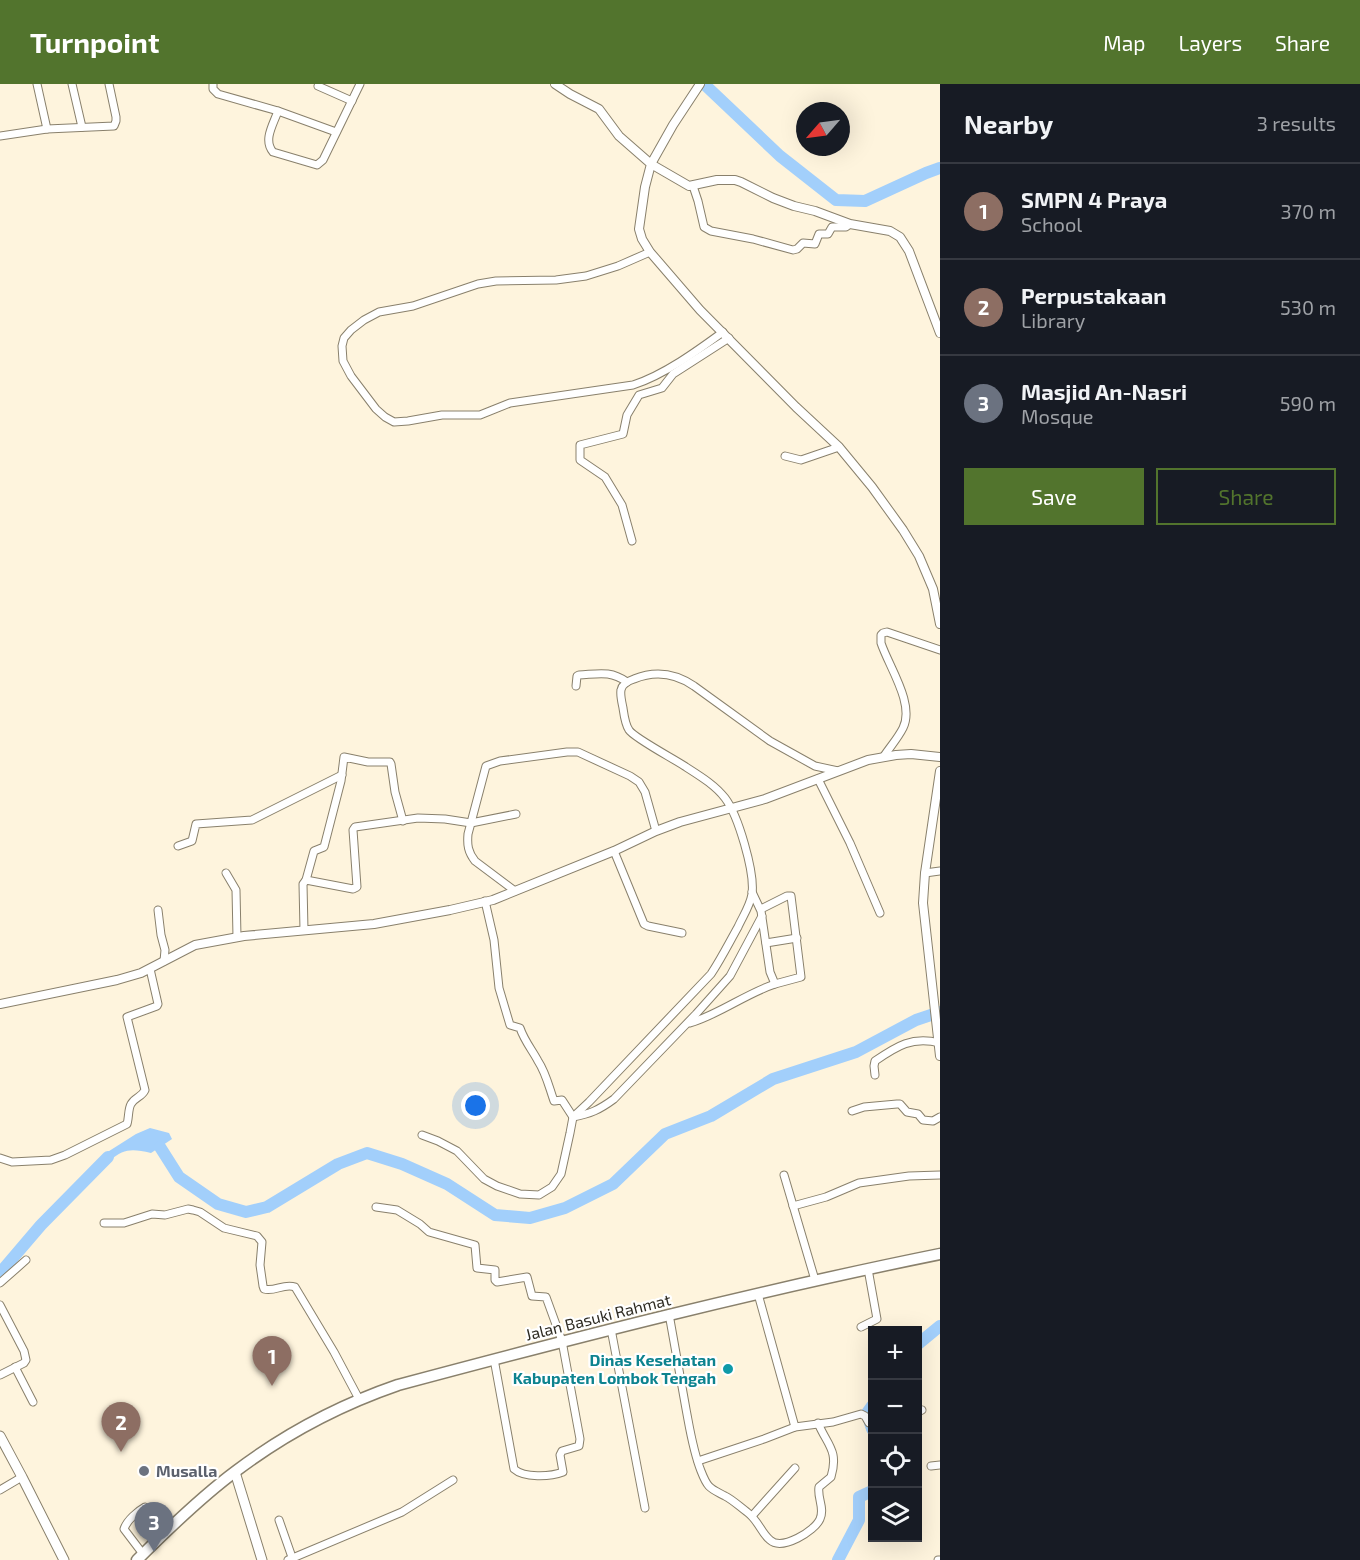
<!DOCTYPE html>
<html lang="en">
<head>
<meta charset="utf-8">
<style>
  body { margin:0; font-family:"Exo 2",sans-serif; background:#20242c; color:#f1f3f6 }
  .controls { position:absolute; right:18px; bottom:18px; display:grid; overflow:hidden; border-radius:0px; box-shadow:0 6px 24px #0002 }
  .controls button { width:54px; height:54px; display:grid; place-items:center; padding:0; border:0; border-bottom:2px solid #363941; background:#171b24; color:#f1f3f6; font:30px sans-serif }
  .compass { position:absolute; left:796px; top:18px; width:54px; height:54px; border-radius:50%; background:#171b24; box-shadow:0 6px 24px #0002; rotate:242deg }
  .you { position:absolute; left:476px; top:1022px; width:21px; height:21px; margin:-15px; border:4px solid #fff; border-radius:50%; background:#1a73e8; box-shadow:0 0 0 9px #1a73e833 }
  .badge { display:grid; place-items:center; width:39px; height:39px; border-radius:50%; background:#52742d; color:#fff; font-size:20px; font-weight:700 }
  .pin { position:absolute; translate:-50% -50px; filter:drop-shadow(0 2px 3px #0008) }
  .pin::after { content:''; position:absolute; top:32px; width:21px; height:18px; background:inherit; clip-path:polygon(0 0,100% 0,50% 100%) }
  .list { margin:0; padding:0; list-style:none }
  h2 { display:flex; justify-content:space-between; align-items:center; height:78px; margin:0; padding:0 24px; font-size:26px }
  h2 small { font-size:20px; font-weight:400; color:#9ea1a6 }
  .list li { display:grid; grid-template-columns:39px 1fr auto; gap:18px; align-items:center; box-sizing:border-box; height:96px; padding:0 24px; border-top:2px solid #363941 }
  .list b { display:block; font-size:22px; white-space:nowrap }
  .list p { margin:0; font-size:20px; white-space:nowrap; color:#9ea1a6 }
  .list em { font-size:20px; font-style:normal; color:#9ea1a6 }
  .actions { display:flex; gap:12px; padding:18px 24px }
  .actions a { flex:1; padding:14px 0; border:2px solid #52742d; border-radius:0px; text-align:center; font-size:21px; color:#52742d }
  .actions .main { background:#52742d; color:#fff }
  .icon { flex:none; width:33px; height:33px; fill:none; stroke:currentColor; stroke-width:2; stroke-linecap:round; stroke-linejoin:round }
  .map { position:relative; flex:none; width:940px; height:1476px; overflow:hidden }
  header { display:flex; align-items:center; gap:36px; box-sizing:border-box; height:84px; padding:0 30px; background:#52742d; color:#fff }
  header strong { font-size:28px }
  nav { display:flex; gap:33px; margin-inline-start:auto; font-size:21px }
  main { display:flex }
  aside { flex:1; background:#171b24 }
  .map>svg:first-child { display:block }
  .water { fill:#a2cffb }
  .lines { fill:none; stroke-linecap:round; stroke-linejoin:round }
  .river { stroke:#a2cffb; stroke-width:12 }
  .minor-casing { stroke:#89806c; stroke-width:9 }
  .tertiary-casing { stroke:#89806c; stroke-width:10 }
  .secondary-casing { stroke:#89806c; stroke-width:11 }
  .primary-casing { stroke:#89806c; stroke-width:13 }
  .minor { stroke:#fff; stroke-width:7 }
  .tertiary { stroke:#fff; stroke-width:8 }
  .secondary { stroke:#fff; stroke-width:9 }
  .primary { stroke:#fff; stroke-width:10 }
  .culture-dot { fill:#0f9aa8; stroke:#fff; stroke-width:2 }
  .worship-dot { fill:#6b7280; stroke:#fff; stroke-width:2 }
  .labels { text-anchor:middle; stroke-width:4.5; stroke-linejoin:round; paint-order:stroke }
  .street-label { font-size:16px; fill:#2e2b22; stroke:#fff }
  .culture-label { font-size:16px; font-weight:bold; fill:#0d838f; stroke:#fff; text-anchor:end }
  .worship-label { font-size:16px; font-weight:bold; fill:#5b616d; stroke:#fff; text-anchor:start }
</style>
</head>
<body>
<header>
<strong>Turnpoint</strong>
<nav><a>Map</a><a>Layers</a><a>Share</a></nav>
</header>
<main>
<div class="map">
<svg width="940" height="1476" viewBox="0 0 940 1476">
  <rect width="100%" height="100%" fill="#fef4dd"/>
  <path class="water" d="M150,1044L169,1049L172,1055L151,1069C132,1065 125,1064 109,1077L106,1069L136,1050Z"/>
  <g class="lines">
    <g class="river">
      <polyline points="704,0 780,72 836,116 865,117 926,89 940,84"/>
      <polyline points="160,1063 179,1093 218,1120 246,1128 267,1123 338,1080 367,1069 402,1080 447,1100 495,1131 530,1134 565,1124 613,1100 665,1050 711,1032 773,995 856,968 916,936 940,928"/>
      <polyline points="0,1189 41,1141 108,1073"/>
      <polyline points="918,1260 940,1242"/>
      <polyline points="872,1322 867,1329 872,1345"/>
      <polyline points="838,1476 859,1436 859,1413 872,1407"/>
    </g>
    <g class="minor-casing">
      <g id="minor">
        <polyline points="37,0 47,45"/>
        <polyline points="72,0 82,43"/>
        <polyline points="213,0 213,5 218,10 278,27 336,48"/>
        <polyline points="318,2 352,17"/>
        <path d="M278,27C273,41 263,56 273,68L317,81L323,76L360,0"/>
        <polyline points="0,52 47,45 114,42 116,37 116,33 109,0"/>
        <polyline points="693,102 698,117 704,143 711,147 753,155 793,166 797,165 803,159 815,160 819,150 828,150 832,143 846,143 850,140"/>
        <path d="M650,168L618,182L586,192L556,196L496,197L478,200L413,222L379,228L364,236L351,246L344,254L342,262L343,277L351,292L376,325L385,333L394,338L408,337L442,331H480L510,319L633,301C664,291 697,267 723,248"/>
        <polyline points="785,372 801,376 839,363"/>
        <polyline points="632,457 622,421 605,393 580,376 580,361 623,350 627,331 639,311 662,304 673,290 729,254"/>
        <path d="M576,602L577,592L579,591C598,590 610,586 627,598"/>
        <path d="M884,672C890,663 898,654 903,644C915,620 889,583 881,559V551L883,549L887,548L940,566"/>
        <polyline points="818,695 850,759 880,829"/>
        <polyline points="178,762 192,757 196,740 252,736 342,691"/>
        <polyline points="614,767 644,840 648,842 682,849"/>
        <polyline points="226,789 236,806 237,853"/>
        <polyline points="925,789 940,787"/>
        <polyline points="306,796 314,767 324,763 341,697 344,673 368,678 390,678 391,680 395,708 403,737"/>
        <path d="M515,807L475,777C468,768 467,761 468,750L486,682L500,677L567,668H578L630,692L639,698L645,708L656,747"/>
        <polyline points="752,808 761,827 770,888 775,900 801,893 791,812 787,812 761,825"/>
        <path d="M485,817L494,856L499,904L510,941L520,944C524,956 532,966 538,977C546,989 549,1003 554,1017L562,1016L573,1033C590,1030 599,1026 614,1015L696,930L730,892L762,832"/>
        <polyline points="158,826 161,851 165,866 164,877"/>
        <polyline points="304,846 303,800 306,796 353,805 357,803 353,746 355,743 418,734 445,735 471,739 516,730"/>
        <polyline points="766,859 797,854"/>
        <path d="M690,939C720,930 745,910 775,900"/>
        <path d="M875,991L874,982L875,977C897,962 912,952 940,959"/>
        <polyline points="852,1027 864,1023 897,1020 900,1020 907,1028 918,1030 923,1036 933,1037 940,1033"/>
        <path d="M422,1051L438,1057L457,1067L484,1095L497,1102L520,1110L539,1111L552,1103L561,1090L570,1049L573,1033L589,1018L711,890C721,875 729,859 738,843C743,832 750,822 752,810C755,788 738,731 725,714C715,701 700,692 686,683C676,676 634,654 629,646C625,640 624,631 623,624C622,619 620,611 621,606C622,600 628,597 634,595C656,586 675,589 694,602L770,657L815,682L838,687"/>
        <path d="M0,1074L12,1078L51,1076L65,1071L127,1040C129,1034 128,1025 131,1020C135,1013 142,1013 145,1006L127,933L157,922L158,920L150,885"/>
        <polyline points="784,1091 815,1196"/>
        <polyline points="793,1122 826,1113 859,1099 909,1092 940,1091"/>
        <path d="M376,1123L397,1126L420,1140L429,1148L475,1161L477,1184L495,1186V1196L497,1198L527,1193L532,1212L546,1213L562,1257L580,1355L579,1362L562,1367L560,1371L563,1388C550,1393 524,1394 514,1385L494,1275"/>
        <path d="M104,1139H124L152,1130L165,1131L188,1125L193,1126L200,1128L224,1144L257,1152L262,1158L260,1181L263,1202L264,1205C275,1208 284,1199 295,1203L334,1268L359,1315"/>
        <polyline points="0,1199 26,1176"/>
        <polyline points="758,1210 795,1343"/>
        <polyline points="0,1221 24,1267 26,1276 24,1279 0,1291"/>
        <path d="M669,1230C675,1262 680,1293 686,1325C690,1346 693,1367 701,1387C708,1405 710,1404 725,1412C733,1416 740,1423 747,1428C759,1437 761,1449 770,1456C782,1467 815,1447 820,1435C825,1424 817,1414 819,1403L831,1393C839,1366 827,1361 818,1339"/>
        <polyline points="861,1243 877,1235 868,1185"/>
        <polyline points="611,1245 645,1424"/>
        <polyline points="15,1283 33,1318"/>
        <polyline points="918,1328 922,1326"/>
        <polyline points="698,1377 764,1355 795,1343 833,1338 861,1330 865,1332 869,1339 872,1339"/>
        <polyline points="931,1382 940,1381"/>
        <polyline points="0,1406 22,1393"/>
        <polyline points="752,1432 795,1384"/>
        <polyline points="279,1436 293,1476"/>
        <path d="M143,1470L124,1445C127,1436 138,1427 145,1423L168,1447"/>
        <polyline points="288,1476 402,1428 453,1396"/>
        <polyline points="938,1476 940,1476"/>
      </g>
    </g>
    <g class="tertiary-casing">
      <g id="tertiary">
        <polyline points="555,0 570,10 599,25 619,52 651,80 645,103 639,145 642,155 650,168 700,226 796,323 839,363 872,403 903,446 919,472 933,505 940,540"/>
        <polyline points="700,0 673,41 651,80 689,102 717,96 735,96 741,98 773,114 794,122 815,127 850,140 890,147 900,153 909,167 940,249"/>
        <polyline points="940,687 925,789 923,819 940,972"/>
        <polyline points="0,920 117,896 141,889 195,861 244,852 374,840 450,826 493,816 614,767 656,747 680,738 765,715 868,676 896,671 911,670 940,673"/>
      </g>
    </g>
    <g class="secondary-casing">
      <g id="secondary">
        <polyline points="0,1352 22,1393 64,1476"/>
        <polyline points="235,1388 262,1476"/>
      </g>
    </g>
    <g class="primary-casing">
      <path id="primary" d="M137,1476C168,1445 201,1413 236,1387C285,1350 340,1321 398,1301C577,1253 757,1207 940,1170"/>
    </g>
    <use href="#minor" class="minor"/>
    <use href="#tertiary" class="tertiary"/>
    <use href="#secondary" class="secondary"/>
    <use href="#primary" class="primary"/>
  </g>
  <circle class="culture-dot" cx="728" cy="1285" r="6"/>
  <circle class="worship-dot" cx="144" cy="1387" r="6"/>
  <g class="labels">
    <g class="street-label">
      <text transform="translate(598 1233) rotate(-14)" y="6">Jalan Basuki Rahmat</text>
    </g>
    <g class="culture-label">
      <text x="716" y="1282">Dinas Kesehatan<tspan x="716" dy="18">Kabupaten Lombok Tengah</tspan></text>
    </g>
    <g class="worship-label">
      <text x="156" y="1393">Musalla</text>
    </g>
  </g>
</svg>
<div class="controls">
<button>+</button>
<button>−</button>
<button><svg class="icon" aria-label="locate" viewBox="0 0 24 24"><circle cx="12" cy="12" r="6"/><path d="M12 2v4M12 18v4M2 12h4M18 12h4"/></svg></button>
<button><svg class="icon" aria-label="layers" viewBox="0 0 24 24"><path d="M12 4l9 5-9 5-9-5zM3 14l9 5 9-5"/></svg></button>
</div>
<svg class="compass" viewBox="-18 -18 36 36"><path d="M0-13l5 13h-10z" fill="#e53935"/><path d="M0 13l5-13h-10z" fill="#9ea1a6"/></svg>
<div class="you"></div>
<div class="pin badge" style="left:272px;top:1302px;background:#8d6e63">1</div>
<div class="pin badge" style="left:121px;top:1368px;background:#8d6e63">2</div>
<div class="pin badge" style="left:154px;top:1468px;background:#6b7280">3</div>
</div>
<aside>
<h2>Nearby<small>3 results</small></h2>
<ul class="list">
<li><span class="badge" style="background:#8d6e63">1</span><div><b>SMPN 4 Praya</b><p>School</p></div><em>370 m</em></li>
<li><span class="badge" style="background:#8d6e63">2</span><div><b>Perpustakaan</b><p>Library</p></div><em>530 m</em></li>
<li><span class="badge" style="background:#6b7280">3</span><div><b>Masjid An-Nasri</b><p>Mosque</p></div><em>590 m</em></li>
</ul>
<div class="actions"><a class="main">Save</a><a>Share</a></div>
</aside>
</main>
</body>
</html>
